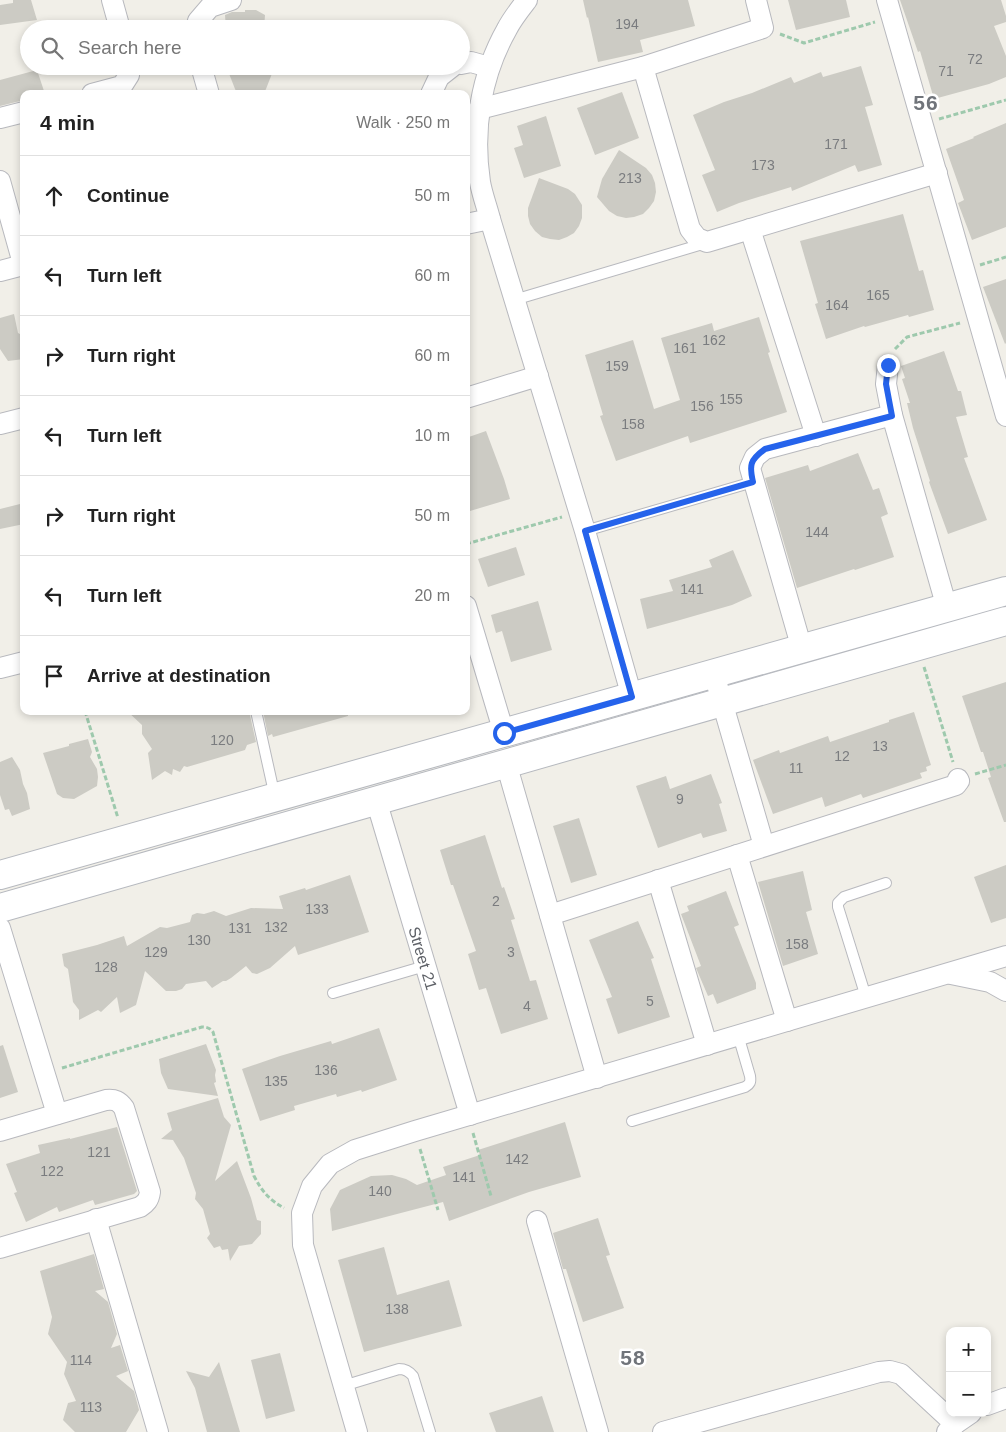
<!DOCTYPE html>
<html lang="en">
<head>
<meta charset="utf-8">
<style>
  body { margin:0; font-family:Arial,sans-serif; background:#f6f6f6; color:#222 }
  .controls { position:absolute; right:15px; bottom:15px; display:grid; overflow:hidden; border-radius:10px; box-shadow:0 2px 8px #0003 }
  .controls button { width:45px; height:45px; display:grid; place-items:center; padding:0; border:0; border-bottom:1px solid #e0e0e0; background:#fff; color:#222; font:25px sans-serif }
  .stop { position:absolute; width:15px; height:15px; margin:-11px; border:4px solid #2563eb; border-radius:50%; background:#fff }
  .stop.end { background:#2563eb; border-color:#fff; box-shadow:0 1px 5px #0008 }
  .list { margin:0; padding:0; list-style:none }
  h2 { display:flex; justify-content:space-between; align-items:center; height:65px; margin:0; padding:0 20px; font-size:21px }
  h2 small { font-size:16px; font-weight:400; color:#767676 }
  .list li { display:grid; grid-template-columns:32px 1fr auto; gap:15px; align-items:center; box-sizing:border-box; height:80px; padding:0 20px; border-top:1px solid #e0e0e0 }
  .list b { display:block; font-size:19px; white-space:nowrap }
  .list em { font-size:16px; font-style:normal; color:#767676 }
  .icon { flex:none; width:28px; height:28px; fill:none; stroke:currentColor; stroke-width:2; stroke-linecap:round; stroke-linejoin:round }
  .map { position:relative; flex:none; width:1006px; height:1432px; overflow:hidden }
  .search { position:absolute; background:#fff; box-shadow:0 2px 8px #0003; left:20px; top:20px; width:450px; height:55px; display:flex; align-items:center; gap:12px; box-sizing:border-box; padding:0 18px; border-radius:28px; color:#767676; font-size:19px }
  .panel { position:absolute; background:#fff; box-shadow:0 2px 8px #0003; left:20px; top:90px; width:450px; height:625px; border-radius:10px }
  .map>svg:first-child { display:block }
  .building { fill:#cccbc4 }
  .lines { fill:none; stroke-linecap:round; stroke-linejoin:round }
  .lane-casing { stroke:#b8b9be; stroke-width:12 }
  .street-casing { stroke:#b8b9be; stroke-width:22 }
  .secondary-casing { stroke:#b6b9bf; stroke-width:30 }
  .path { stroke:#9ec9ad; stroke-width:3; stroke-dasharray:5 2.5; stroke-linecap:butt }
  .lane { stroke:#fff; stroke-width:10 }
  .street { stroke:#fff; stroke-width:20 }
  .secondary { stroke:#fff; stroke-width:28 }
  .route { stroke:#2563eb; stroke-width:6 }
  .labels { text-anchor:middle; stroke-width:5; stroke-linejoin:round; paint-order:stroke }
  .number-label { font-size:14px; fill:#7a7c7f }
  .street-label { font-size:16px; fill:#5f6268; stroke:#fff }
  .district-label { font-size:21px; font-weight:bold; letter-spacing:1px; fill:#70747a; stroke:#fff }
</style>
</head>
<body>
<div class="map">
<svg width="1006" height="1432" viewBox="0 0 1006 1432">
  <rect width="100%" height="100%" fill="#f1efe8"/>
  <g class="building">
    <polygon points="13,0 31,0 37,20 0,25 0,5 13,3"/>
    <polygon points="583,0 688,0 695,26 640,40 643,52 598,62 588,17 587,18"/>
    <polygon points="788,0 846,0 850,17 796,30"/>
    <polygon points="900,0 1001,0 1006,16 1006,22 994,26 1006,56 1006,77 989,84 934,99 920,51 918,52"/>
    <polygon points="245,10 256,10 265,15 264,29 226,29 225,15 232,12 245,12"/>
    <polygon points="226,66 275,66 264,94 237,94"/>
    <polygon points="861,66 873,105 865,107 882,165 858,172 855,165 792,191 791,187 739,203 717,212 702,175 715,170 693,115 724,102 752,93 791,77 794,83 821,72 823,77"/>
    <polygon points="37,70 45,94 24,94 24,100 0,106 0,80"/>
    <polygon points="622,92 639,138 595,155 577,108"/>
    <polygon points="546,116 561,166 524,178 514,148 523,145 517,126"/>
    <polygon points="1006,123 1006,227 972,240 958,203 964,200 946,149 974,138 973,137"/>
    <polygon points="619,150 646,168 652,175 655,183 656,192 654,201 649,208 643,214 634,217 626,218 617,216 609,211 597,197 602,179"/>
    <polygon points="539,178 568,189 575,194 582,205 582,218 579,226 574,233 567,237 559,240 550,239 542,237 535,231 530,224 528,216 528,208"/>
    <polygon points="903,214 919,271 923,270 934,310 909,317 908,315 865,327 864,326 826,339 815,304 818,303 800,241"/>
    <polygon points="1006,279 1006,343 1005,344 983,287"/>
    <polygon points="14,314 18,333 24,336 23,349 24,359 8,361 0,349 0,318"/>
    <polygon points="759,317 770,352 768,353 787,412 690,443 688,436 616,461 600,416 603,415 585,355 633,340 654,409 680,400 661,338 712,323 714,331"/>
    <polygon points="944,351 958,391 961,391 967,415 956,417 968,457 964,458 987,520 948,534 929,482 930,481 913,428 907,403 910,403 902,379 905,378 901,366"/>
    <polygon points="486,431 504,479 510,499 470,511 466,500 466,438"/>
    <polygon points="858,453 873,490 879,488 888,514 881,517 894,557 855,570 854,569 797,588 765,478 808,465 810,471"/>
    <polygon points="24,503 24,524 0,529 0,509"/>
    <polygon points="516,547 525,575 488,587 478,559"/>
    <polygon points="733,550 752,596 732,605 680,620 647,629 640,599 673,591 669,580 712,567 709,560"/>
    <polygon points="538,601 552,650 511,662 502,631 496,633 491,615"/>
    <polygon points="1006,682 1006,822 1004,822 988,778 991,777 983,752 981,752 962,696"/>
    <polygon points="127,711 249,711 256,742 247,745 245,750 187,767 184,766 180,772 173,769 172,775 165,771 152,780 148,753 152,749 142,734 142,725"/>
    <polygon points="263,711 348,711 348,716 273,737 272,734 268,736"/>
    <polygon points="914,712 931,765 926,767 927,771 920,773 922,778 863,798 861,794 825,807 822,797 773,814 753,760 779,750 780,753 828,736 830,742 889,722 889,720"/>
    <polygon points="88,739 92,752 90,757 97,769 98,777 97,786 74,799 63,798 57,794 43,753 69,746 69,744"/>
    <polygon points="12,757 20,770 23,784 27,793 30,809 12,816 9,809 5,810 0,795 0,762"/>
    <polygon points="711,774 722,803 719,804 727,831 703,838 701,833 658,848 636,786 666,776 670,789"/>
    <polygon points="579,818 597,875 571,883 553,826"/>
    <polygon points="485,835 502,888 504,887 515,919 511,920 530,981 536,980 548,1019 501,1034 486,988 479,990 468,954 476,951 453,885 451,885 440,850"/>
    <polygon points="1006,865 1006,918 991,923 974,877"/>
    <polygon points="803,871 812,910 806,912 818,954 783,966 758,882"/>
    <polygon points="350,875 369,932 298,955 295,946 270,968 257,974 252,973 246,966 231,978 226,981 223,981 212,988 206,981 186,984 182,989 176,991 166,991 145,971 136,1005 120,1013 117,997 101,1012 98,1010 79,1020 79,1010 73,1002 68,969 64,966 62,954 97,945 124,936 127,946 160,927 167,928 190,922 192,915 197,913 204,914 214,911 226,916 251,908 283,909 279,896 305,888 306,890"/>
    <polygon points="726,891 739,925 734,927 756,983 756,989 717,1004 713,994 708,996 696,968 701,966 681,914 689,911 687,906"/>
    <polygon points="638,921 654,958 651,959 670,1017 618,1034 606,999 612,997 589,940"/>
    <polygon points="379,1028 397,1080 362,1092 361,1090 337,1097 336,1094 294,1106 295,1110 260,1121 242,1069 280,1056 331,1041 332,1044"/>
    <polygon points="206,1044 216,1070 215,1075 216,1082 214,1083 218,1096 168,1089 161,1073 159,1059"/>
    <polygon points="3,1045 18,1092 0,1098 0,1046"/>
    <polygon points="218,1098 224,1117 231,1125 215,1181 237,1161 251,1198 257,1220 261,1221 261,1234 252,1244 239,1246 230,1261 228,1249 222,1250 220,1246 214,1248 207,1238 210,1234 203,1209 195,1199 196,1193 184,1158 173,1140 161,1139 172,1130 167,1113"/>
    <polygon points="565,1122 581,1177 529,1192 449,1221 443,1202 332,1231 330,1209 340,1190 371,1176 392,1175 406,1179 417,1185 446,1175 443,1167 480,1155 478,1150"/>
    <polygon points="117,1127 137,1191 134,1194 95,1205 93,1200 59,1212 57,1207 26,1222 14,1193 17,1192 6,1164 40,1153 38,1145 70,1138 70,1139"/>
    <polygon points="598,1218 610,1255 606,1256 624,1308 583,1322 566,1269 563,1269 553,1233"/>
    <polygon points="384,1247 397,1295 449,1280 462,1326 364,1352 338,1260"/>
    <polygon points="94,1254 104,1289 95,1291 108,1302 117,1334 111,1348 120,1345 128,1371 116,1376 134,1391 139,1410 126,1432 75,1432 63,1420 68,1403 76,1401 64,1374 67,1362 48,1334 52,1317 40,1271"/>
    <polygon points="280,1353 295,1411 266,1419 251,1360"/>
    <polygon points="219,1362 240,1432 207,1432 195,1388 186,1371 209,1377"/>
    <polygon points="542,1396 554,1432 496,1432 489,1413"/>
  </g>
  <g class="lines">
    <g class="lane-casing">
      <g id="lane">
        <polyline points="514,300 706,243"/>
        <polyline points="585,531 753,482"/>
        <polyline points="256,711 275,797"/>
        <polyline points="333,993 425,966"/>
        <polyline points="866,997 838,907 838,903 844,897 886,883"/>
        <path d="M632,1121L745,1087C750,1084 751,1082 750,1076L738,1035"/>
        <path d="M343,1386L399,1369C405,1369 409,1371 413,1376L430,1432"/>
      </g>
    </g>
    <g class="street-casing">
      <g id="street">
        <polyline points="112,0 120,29"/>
        <path d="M527,0C520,9 512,19 507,29C481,75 472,129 480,182C482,194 487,207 490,219L585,531L632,697"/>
        <polyline points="887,0 1006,416"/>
        <polyline points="196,29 198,21 210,7 231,0"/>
        <polyline points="461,64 471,62 489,67"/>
        <polyline points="201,66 209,94"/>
        <polyline points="643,67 690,229 697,238 707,242 937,173"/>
        <polyline points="92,94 122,86 129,75 130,66"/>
        <polyline points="431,94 439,77 453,66"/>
        <polyline points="479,109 643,67 763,28 756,0"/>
        <polyline points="0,118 24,112"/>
        <polyline points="0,181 24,267"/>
        <polyline points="466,224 490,219"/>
        <polyline points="750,229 816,436"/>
        <polyline points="0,271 23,265"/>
        <polyline points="888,365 886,384 892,415 947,608"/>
        <polyline points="466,398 538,376"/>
        <polyline points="0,424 24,418"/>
        <polyline points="466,606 504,733"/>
        <polyline points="802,649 750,468 755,457 765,449 892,415"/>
        <polyline points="0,668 24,662"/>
        <polyline points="714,674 764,846"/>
        <polyline points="506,763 597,1078"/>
        <path id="s1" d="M376,800L470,1115"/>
        <polyline points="737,855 787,1021"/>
        <polyline points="658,880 707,1045"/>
        <polyline points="550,915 956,785 959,781 958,779"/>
        <polyline points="0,928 57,1114"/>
        <polyline points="951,974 990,982 1006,991"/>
        <path d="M0,1131L106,1100C115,1099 119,1101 124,1108L150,1192C149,1200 146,1203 140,1207L0,1248"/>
        <polyline points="96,1219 158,1432"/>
        <polyline points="537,1221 598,1432"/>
        <polyline points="987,1405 1006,1398"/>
        <polyline points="357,1432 303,1245 302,1213 312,1186 330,1164 355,1150 415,1131 1006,956"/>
        <polyline points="663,1432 879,1372 890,1371 901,1374 955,1424"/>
        <polyline points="947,1432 955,1424 971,1413"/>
      </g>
    </g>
    <g class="secondary-casing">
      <g id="secondary">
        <polyline points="0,875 1006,591"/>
        <polyline points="0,908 1006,621"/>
      </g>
    </g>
    <g class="path">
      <polyline points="780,34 804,43 875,22"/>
      <polyline points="939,119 1006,100"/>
      <polyline points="980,265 1006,257"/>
      <polyline points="895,349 907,337 960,323"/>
      <polyline points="466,544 562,517"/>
      <polyline points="924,667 953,762"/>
      <polyline points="85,711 118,818"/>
      <polyline points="975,774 1006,765"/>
      <path d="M62,1068L202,1027C207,1027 210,1028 213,1032L254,1176C262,1191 268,1199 284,1208"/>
      <polyline points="473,1133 491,1196"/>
      <polyline points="420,1149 438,1210"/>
    </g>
    <use href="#lane" class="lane"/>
    <use href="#street" class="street"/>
    <use href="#secondary" class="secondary"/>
  </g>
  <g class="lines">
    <path class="route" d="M504,733L632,697L585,531L753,482C749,465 750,460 765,449L892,416L886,384L888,365"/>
  </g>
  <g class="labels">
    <g class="number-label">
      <text x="627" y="29">194</text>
      <text x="975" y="64">72</text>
      <text x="946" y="76">71</text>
      <text x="836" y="149">171</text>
      <text x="763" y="170">173</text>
      <text x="630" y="183">213</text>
      <text x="878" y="300">165</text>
      <text x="837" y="310">164</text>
      <text x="714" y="345">162</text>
      <text x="685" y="353">161</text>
      <text x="617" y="371">159</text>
      <text x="731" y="404">155</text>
      <text x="702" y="411">156</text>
      <text x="633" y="429">158</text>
      <text x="817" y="537">144</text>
      <text x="692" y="594">141</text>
      <text x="222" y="745">120</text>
      <text x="880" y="751">13</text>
      <text x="842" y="761">12</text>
      <text x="796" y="773">11</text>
      <text x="680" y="804">9</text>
      <text x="496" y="906">2</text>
      <text x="317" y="914">133</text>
      <text x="276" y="932">132</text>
      <text x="240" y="933">131</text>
      <text x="199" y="945">130</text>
      <text x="797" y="949">158</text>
      <text x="156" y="957">129</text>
      <text x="511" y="957">3</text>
      <text x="106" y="972">128</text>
      <text x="650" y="1006">5</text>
      <text x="527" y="1011">4</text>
      <text x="326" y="1075">136</text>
      <text x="276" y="1086">135</text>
      <text x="99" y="1157">121</text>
      <text x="517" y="1164">142</text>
      <text x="52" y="1176">122</text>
      <text x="464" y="1182">141</text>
      <text x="380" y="1196">140</text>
      <text x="397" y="1314">138</text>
      <text x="81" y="1365">114</text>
      <text x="91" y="1412">113</text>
    </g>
    <g class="street-label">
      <text dy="6" stroke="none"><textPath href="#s1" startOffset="165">Street 21</textPath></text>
    </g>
    <g class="district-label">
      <text x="926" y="110">56</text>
      <text x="633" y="1365">58</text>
    </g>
  </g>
</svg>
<div class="controls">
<button>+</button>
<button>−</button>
</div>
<div class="stop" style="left:504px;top:733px"></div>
<div class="stop end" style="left:888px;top:365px"></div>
<div class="search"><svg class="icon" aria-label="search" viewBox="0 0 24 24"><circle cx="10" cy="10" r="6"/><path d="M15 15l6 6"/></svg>Search here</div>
<section class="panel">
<h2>4 min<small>Walk · 250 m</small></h2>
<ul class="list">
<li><svg class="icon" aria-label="ahead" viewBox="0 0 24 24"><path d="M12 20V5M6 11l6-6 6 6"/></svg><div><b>Continue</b></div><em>50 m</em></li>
<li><svg class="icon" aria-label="left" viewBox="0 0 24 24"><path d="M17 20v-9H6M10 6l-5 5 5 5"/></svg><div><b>Turn left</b></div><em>60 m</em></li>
<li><svg class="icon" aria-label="right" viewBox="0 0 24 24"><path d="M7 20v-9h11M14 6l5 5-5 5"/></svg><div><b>Turn right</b></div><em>60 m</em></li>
<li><svg class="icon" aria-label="left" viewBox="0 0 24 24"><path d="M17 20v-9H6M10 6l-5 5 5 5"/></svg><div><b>Turn left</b></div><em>10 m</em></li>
<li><svg class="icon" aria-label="right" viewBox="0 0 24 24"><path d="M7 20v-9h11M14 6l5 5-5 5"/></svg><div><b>Turn right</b></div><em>50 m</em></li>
<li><svg class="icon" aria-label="left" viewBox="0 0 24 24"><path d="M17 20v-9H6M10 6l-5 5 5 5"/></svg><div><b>Turn left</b></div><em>20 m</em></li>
<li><svg class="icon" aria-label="arrive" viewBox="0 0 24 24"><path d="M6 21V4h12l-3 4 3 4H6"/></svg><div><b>Arrive at destination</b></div></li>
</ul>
</section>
</div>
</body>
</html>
